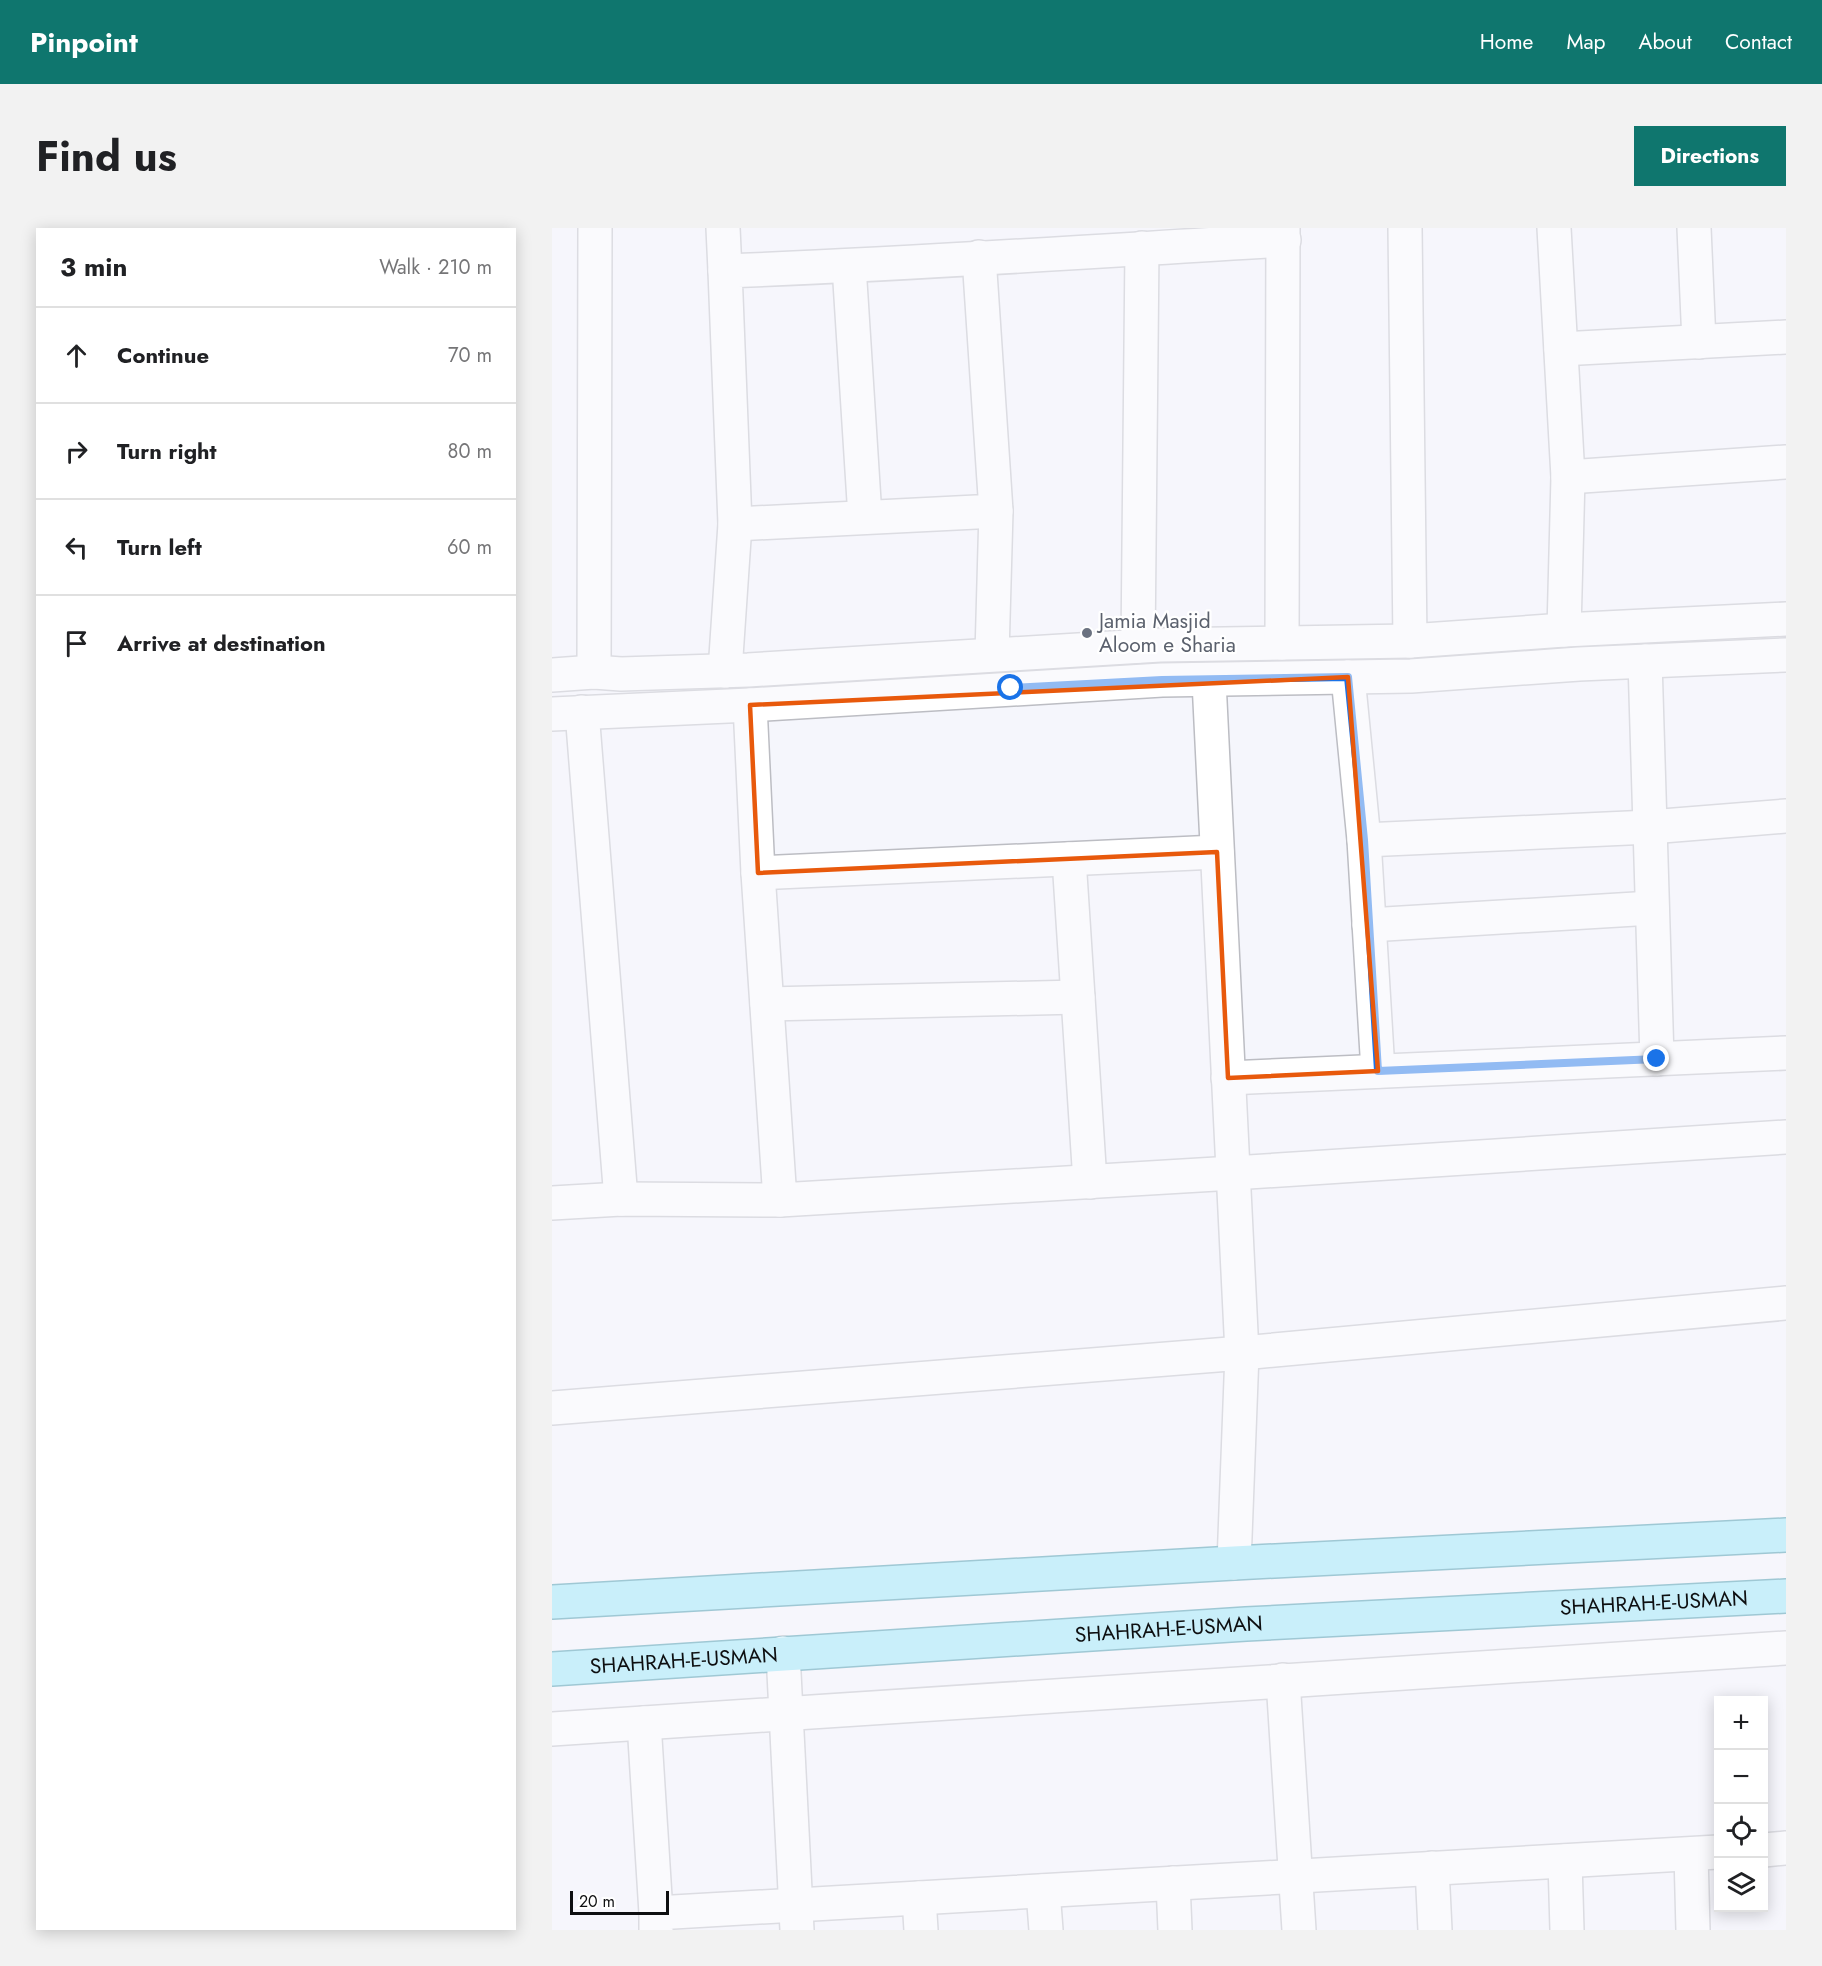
<!DOCTYPE html>
<html lang="en">
<head>
<meta charset="utf-8">
<style>
  body { margin:0; font-family:Jost,sans-serif; background:#f2f2f2; color:#202124 }
  .controls { position:absolute; right:18px; bottom:18px; display:grid; overflow:hidden; border-radius:0px; box-shadow:0 3px 15px #0003 }
  .controls button { width:54px; height:54px; display:grid; place-items:center; padding:0; border:0; border-bottom:2px solid #e0e0e0; background:#fff; color:#202124; font:30px sans-serif }
  .scale { position:absolute; left:18px; bottom:15px; width:99px; box-sizing:border-box; padding-left:6px; border:3px solid #0e0f11; border-top:0; font-size:16px; line-height:21px; white-space:nowrap; color:#0e0f11; -webkit-text-stroke:4px #fff; paint-order:stroke }
  .stop { position:absolute; width:18px; height:18px; margin:-14px; border:4px solid #1a73e8; border-radius:50%; background:#fff }
  .stop.end { background:#1a73e8; border-color:#fff; box-shadow:0 2px 6px #0008 }
  .list { margin:0; padding:0; list-style:none }
  h2 { display:flex; justify-content:space-between; align-items:center; height:78px; margin:0; padding:0 24px; font-size:26px }
  h2 small { font-size:20px; font-weight:400; color:#757577 }
  .list li { display:grid; grid-template-columns:39px 1fr auto; gap:18px; align-items:center; box-sizing:border-box; height:96px; padding:0 24px; border-top:2px solid #e0e0e0 }
  .list b { display:block; font-size:22px; white-space:nowrap }
  .list em { font-size:20px; font-style:normal; color:#757577 }
  .icon { flex:none; width:33px; height:33px; fill:none; stroke:currentColor; stroke-width:2; stroke-linecap:round; stroke-linejoin:round }
  .map { position:relative; flex:none; width:1234px; height:1702px; overflow:hidden; border-radius:0px }
  header { display:flex; align-items:center; gap:36px; box-sizing:border-box; height:84px; padding:0 30px; background:#0f766e; color:#fff }
  header strong { font-size:28px }
  nav { display:flex; gap:33px; margin-inline-start:auto; font-size:21px }
  .intro { display:flex; align-items:center; justify-content:space-between; box-sizing:border-box; height:144px; padding:0 36px }
  h1 { margin:0; font-size:42px }
  .button { padding:15px 27px; border-radius:0px; background:#0f766e; color:#fff; font-size:21px; font-weight:700 }
  main { display:flex; gap:36px; padding:0 36px }
  aside { flex:1; background:#fff; border-radius:0px; box-shadow:0 3px 15px #0003 }
  .map>svg:first-child { display:block }
  .lines { fill:none; stroke-linecap:round; stroke-linejoin:round }
  .minor-casing { stroke:#bcbdc3; stroke-width:36 }
  .major-casing { stroke:#3690a5; stroke-width:36 }
  .minor { stroke:#fff; stroke-width:33 }
  .major { stroke:#93e6f8; stroke-width:33 }
  .route { stroke:#1a73e8; stroke-width:8 }
  .marked { fill:none; stroke:#e8590c; stroke-width:4.5; stroke-linejoin:round }
  .worship-dot { fill:#6b7280; stroke:#fff; stroke-width:2 }
  .labels { text-anchor:middle; stroke-width:4.5; stroke-linejoin:round; paint-order:stroke }
  .worship-label { font-size:21px; fill:#5b616d; stroke:#fff; text-anchor:start }
  .street-label { font-size:21px; fill:#0e0f11; stroke:#fff }
</style>
</head>
<body>
<header>
<strong>Pinpoint</strong>
<nav><a>Home</a><a>Map</a><a>About</a><a>Contact</a></nav>
</header>
<div class="intro"><h1>Find us</h1><a class="button">Directions</a></div>
<main>
<aside>
<h2>3 min<small>Walk · 210 m</small></h2>
<ul class="list">
<li><svg class="icon" aria-label="ahead" viewBox="0 0 24 24"><path d="M12 20V5M6 11l6-6 6 6"/></svg><div><b>Continue</b></div><em>70 m</em></li>
<li><svg class="icon" aria-label="right" viewBox="0 0 24 24"><path d="M7 20v-9h11M14 6l5 5-5 5"/></svg><div><b>Turn right</b></div><em>80 m</em></li>
<li><svg class="icon" aria-label="left" viewBox="0 0 24 24"><path d="M17 20v-9H6M10 6l-5 5 5 5"/></svg><div><b>Turn left</b></div><em>60 m</em></li>
<li><svg class="icon" aria-label="arrive" viewBox="0 0 24 24"><path d="M6 21V4h12l-3 4 3 4H6"/></svg><div><b>Arrive at destination</b></div></li>
</ul>
</aside>
<div class="map">
<svg width="1234" height="1702" viewBox="0 0 1234 1702">
  <rect width="100%" height="100%" fill="#f5f6fc"/>
  <g class="lines">
    <g class="minor-casing">
      <g id="minor">
        <polyline points="171,0 173,43"/>
        <polyline points="853,0 858,413"/>
        <polyline points="1002,0 1016,249 1012,402"/>
        <polyline points="1142,0 1147,114"/>
        <polyline points="297,38 313,289"/>
        <polyline points="1009,121 1234,109"/>
        <polyline points="1016,249 1234,234"/>
        <polyline points="183,296 444,283 427,29"/>
        <polyline points="730,415 731,0"/>
        <polyline points="586,418 590,20"/>
        <polyline points="440,426 444,283"/>
        <polyline points="1093,433 1105,831"/>
        <path d="M173,443L183,296L173,43C359,36 546,23 732,12"/>
        <polyline points="42,444 43,0"/>
        <polyline points="0,447 42,444 69,446 196,442 608,417 858,413 1012,402 1234,391"/>
        <polyline points="796,449 812,612 826,843"/>
        <polyline points="657,453 690,1125 682,1335"/>
        <polyline points="198,477 206,645 228,972 681,945 1234,909"/>
        <polyline points="30,484 69,971"/>
        <polyline points="0,486 198,477 610,452 859,448 1027,436 1234,427"/>
        <polyline points="812,612 1098,599 1234,588"/>
        <polyline points="517,631 538,954"/>
        <polyline points="206,645 665,624"/>
        <polyline points="817,697 1100,680"/>
        <polyline points="215,776 526,769"/>
        <polyline points="676,850 1234,825"/>
        <polyline points="0,975 69,971 228,972"/>
        <polyline points="0,1180 690,1125 1234,1075"/>
        <polyline points="231,1425 245,1702"/>
        <polyline points="731,1452 747,1702"/>
        <polyline points="92,1495 104,1685"/>
        <polyline points="0,1501 1234,1420"/>
        <polyline points="1212,1622 1234,1620"/>
        <polyline points="1139,1626 1141,1702"/>
        <polyline points="1013,1633 1015,1702"/>
        <polyline points="880,1640 883,1702"/>
        <polyline points="621,1655 623,1702"/>
        <polyline points="491,1663 494,1702"/>
        <polyline points="367,1670 369,1702"/>
        <polyline points="104,1702 104,1685 1166,1624"/>
      </g>
    </g>
    <g class="major-casing">
      <g id="major">
        <polyline points="0,1374 682,1335 1234,1307"/>
        <path id="s1" d="M0,1441L694,1396L1234,1368"/>
      </g>
    </g>
    <use href="#minor" class="minor"/>
    <use href="#major" class="major"/>
  </g>
  <g class="lines">
    <polyline class="route" points="459,460 610,452 796,449 812,612 826,843 1105,831"/>
  </g>
  <path d="M0 0H1234V1702H0ZM796,449L826,843L676,850L665,624L206,645L198,477Z" fill="#f5f6fc" fill-opacity=".55" fill-rule="evenodd"/>
  <path class="marked" d="M796,449L826,843L676,850L665,624L206,645L198,477Z"/>
  <circle class="worship-dot" cx="535" cy="405" r="6"/>
  <g class="labels">
    <g class="worship-label">
      <text x="547" y="400">Jamia Masjid<tspan x="547" dy="24">Aloom e Sharia</tspan></text>
    </g>
    <g class="street-label">
      <text dy="7" stroke="none"><textPath href="#s1" startOffset="1104">SHAHRAH-E-USMAN</textPath></text>
      <text dy="7" stroke="none"><textPath href="#s1" startOffset="618">SHAHRAH-E-USMAN</textPath></text>
      <text dy="7" stroke="none"><textPath href="#s1" startOffset="132">SHAHRAH-E-USMAN</textPath></text>
    </g>
  </g>
</svg>
<div class="controls">
<button>+</button>
<button>−</button>
<button><svg class="icon" aria-label="locate" viewBox="0 0 24 24"><circle cx="12" cy="12" r="6"/><path d="M12 2v4M12 18v4M2 12h4M18 12h4"/></svg></button>
<button><svg class="icon" aria-label="layers" viewBox="0 0 24 24"><path d="M12 4l9 5-9 5-9-5zM3 14l9 5 9-5"/></svg></button>
</div>
<div class="scale">20 m</div>
<div class="stop" style="left:459px;top:460px"></div>
<div class="stop end" style="left:1105px;top:831px"></div>
</div>
</main>
</body>
</html>
